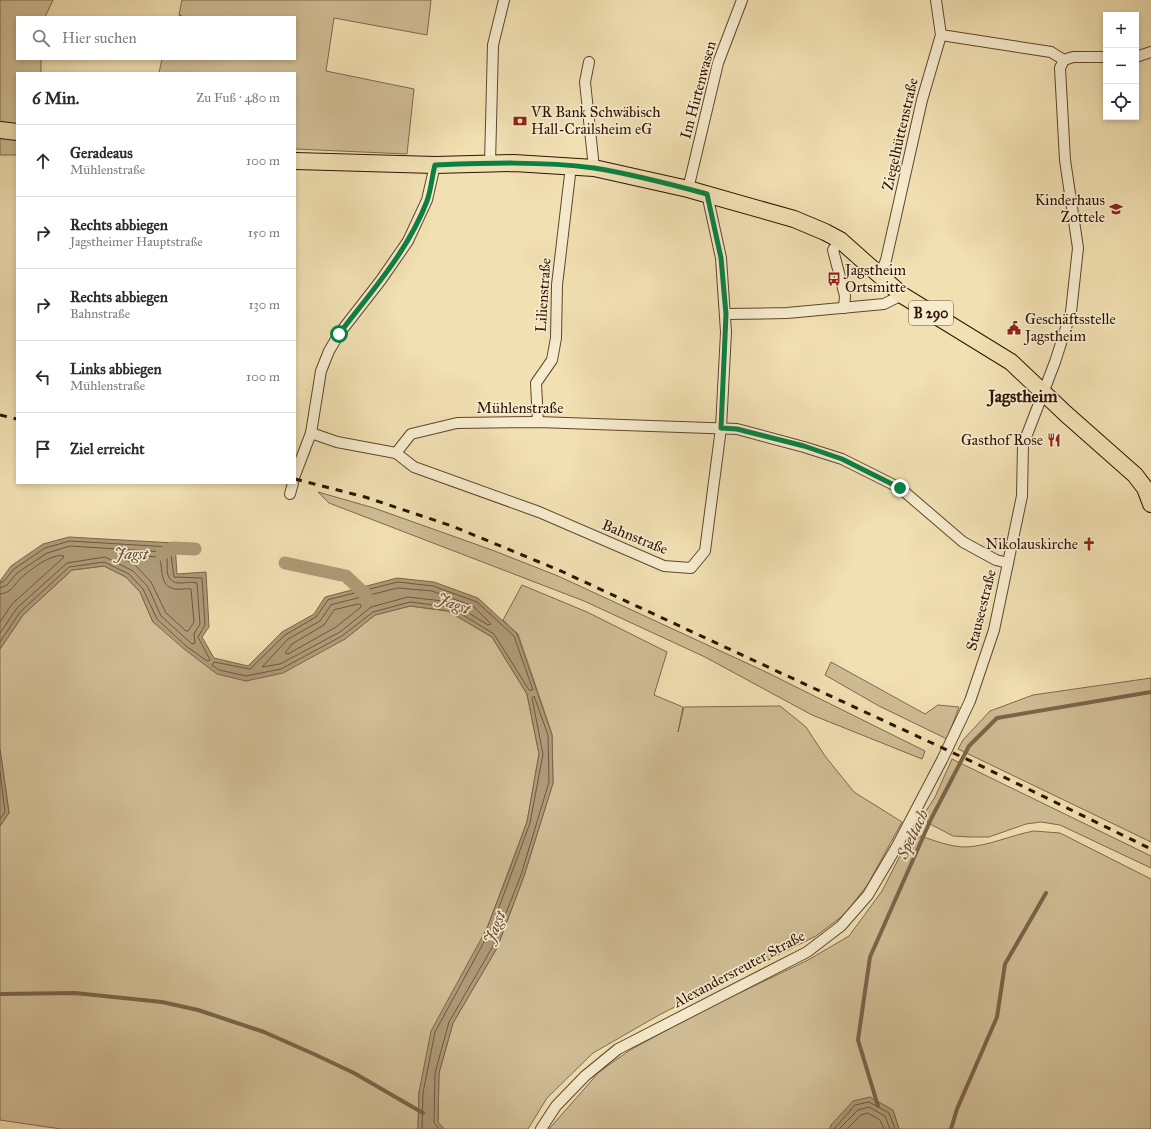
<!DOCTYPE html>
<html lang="de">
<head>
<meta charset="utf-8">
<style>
  body { margin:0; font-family:"IM FELL Great Primer",serif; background:#f7f7f7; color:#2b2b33 }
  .controls { position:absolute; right:12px; top:12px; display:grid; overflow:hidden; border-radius:0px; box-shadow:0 2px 6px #0003 }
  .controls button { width:36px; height:36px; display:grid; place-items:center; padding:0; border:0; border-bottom:1px solid #e1e1e2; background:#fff; color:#2b2b33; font:20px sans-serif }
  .stop { position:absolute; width:12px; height:12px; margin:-9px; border:3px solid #0b8043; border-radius:50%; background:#fff }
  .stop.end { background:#0b8043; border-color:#fff; box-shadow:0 1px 4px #0008 }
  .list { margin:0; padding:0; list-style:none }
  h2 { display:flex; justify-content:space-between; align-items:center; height:52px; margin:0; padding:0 16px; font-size:17px }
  h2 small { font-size:13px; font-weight:400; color:#7c7c81 }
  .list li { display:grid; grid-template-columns:26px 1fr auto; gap:12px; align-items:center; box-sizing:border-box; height:72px; padding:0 16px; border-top:1px solid #e1e1e2 }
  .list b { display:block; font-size:15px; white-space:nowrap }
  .list p { margin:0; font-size:13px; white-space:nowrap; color:#7c7c81 }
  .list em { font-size:13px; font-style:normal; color:#7c7c81 }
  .icon { flex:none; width:22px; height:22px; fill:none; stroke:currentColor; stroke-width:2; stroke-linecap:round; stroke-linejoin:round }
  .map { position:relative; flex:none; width:1151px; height:1129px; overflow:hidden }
  .search { position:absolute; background:#fff; box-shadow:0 2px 6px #0003; left:16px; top:16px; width:280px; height:44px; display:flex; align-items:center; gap:10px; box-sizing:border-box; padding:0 14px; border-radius:0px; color:#7c7c81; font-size:15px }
  .panel { position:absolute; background:#fff; box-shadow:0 2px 6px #0003; left:16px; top:72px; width:280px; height:412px; border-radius:0px }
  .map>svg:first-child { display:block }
  .green { fill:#d0bd95; stroke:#7e684d }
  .water { fill:#ae9a77; stroke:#7a6449 }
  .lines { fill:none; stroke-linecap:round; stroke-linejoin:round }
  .shore { stroke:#6e563e; stroke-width:1 }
  .stream { stroke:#7a6449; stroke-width:4 }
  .canal { stroke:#ae9a77; stroke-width:13 }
  .street-casing { stroke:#5e4630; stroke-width:12 }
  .primary-casing { stroke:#2d1205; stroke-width:18 }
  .street { stroke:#f6ebcd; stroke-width:10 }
  .primary { stroke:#f1e0b2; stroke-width:16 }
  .rail { stroke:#2d1205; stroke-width:3; stroke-dasharray:7 7; stroke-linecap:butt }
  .route { stroke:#0b8043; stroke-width:5 }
  .labels { text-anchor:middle; stroke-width:3.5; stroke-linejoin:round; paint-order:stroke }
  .shield { fill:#f6ebcd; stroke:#695341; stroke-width:1 }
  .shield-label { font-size:14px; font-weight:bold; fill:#2d1205 }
  .street-label { font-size:15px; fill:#2d1205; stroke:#f6ebcd }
  .poi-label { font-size:15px; fill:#2d1205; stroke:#f6ebcd; text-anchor:start }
  .water-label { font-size:16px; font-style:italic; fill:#614833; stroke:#f6ebcd }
  .quarter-label { font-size:17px; font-weight:bold; fill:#2d1205; stroke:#f6ebcd }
</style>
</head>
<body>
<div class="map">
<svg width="1151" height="1129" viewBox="0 0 1151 1129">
  <rect width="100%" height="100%" fill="#f1e0b2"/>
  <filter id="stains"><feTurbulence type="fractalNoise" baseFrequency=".005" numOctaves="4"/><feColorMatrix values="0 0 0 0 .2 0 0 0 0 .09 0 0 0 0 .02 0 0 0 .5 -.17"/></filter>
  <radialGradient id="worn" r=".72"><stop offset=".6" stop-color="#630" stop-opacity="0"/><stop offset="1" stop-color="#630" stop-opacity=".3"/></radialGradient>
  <g class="green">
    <polygon points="0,0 53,0 45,17 17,17 17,59 41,59 41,73 17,73 17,126 0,124"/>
    <polygon points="182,0 431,0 427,35 334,18 326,71 414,89 407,154 295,149 295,73 159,73 162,59 295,59 295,17 172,17 182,16 179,15"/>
    <polygon points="0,138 17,139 17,155 0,155"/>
    <polygon points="318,492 374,508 492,550 558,576 766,672 925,751 922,759 812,715 705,657 584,601 329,503"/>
    <polygon points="104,566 126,577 140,592 153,622 246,681 345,639 375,615 410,606 448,611 492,637 527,694 539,754 527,822 487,928 419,1092 418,1129 61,1129 0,1120 0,826 9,813 0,749 0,649 23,615 72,570"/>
    <polygon points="522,585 587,612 667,652 654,695 683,707 678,732 684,707 780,706 806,727 825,756 854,792 902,822 868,884 845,914 816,936 659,1015 593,1053 547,1098 528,1129 444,1129 438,1122 439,1073 453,1023 497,948 524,876 553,783 552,734 518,634 503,620"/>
    <polygon points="831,662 925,714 938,705 959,707 947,739 879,706 825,675"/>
    <polygon points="1151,678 1151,842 958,749 963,740 990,711 1033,695"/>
    <polygon points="952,759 1151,856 1151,868 1060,825 1041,822 1026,824 989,837 970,837 953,836 928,823 924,814 935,797"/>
    <path d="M1034,831L1060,833L1151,879V1129H899L893,1110L831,1125L830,1129H549L599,1072L630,1050L704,1010L808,960L849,936L882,891L905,846L921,836C935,841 951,847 966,847C989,846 1011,835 1034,831Z"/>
  </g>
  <g class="water">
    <polygon points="69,537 175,543 177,574 206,572 209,627 202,637 214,658 248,666 282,632 314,614 325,597 397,578 434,582 478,598 517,634 552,735 553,783 524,876 497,948 453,1023 439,1073 438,1122 444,1129 418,1129 419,1092 431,1031 487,928 508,874 527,822 539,754 527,694 492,637 448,611 410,606 375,615 345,639 283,673 246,681 217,674 184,649 153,622 140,592 126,577 104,566 72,570 23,615 0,649 0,581 11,566 43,544"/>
    <polygon points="0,749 9,813 0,826"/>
    <polygon points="870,1097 893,1110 899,1129 830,1129 831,1125 853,1101"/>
  </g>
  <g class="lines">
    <g class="shore">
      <path d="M124,555L159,557C164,568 158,586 175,589C181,590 186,588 191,589L194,622L188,631H186L166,613L151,582L135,565L122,558Z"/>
      <polygon points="398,582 433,586 477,602 514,636 533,690 529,690 494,634 450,607 410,602 373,612 342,636 281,669 246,676 219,670 212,665 214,662 250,669 285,635 316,617 328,600"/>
      <polyline points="0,583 4,581 14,569 45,548 70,541 170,547 174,577 202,578 205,625 198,637 210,660 207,661 186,646 157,619 143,589 129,574 104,562 69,567 20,612 0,642"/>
      <path d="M0,588L7,585L17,573L47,553L70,546L165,552C170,559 164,572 170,579C176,587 189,580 197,583L200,624L194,634L195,643L192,644L161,616L148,587L133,571L105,557L67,563L17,608L0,633"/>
      <polygon points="398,588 432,591 473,606 491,624 488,625 451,602 408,597 371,607 340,632 280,664 262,667 288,639 320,621 331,605"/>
      <path d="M0,594C12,593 14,584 22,577C31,569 52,553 64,556L63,558L12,604L0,622"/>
      <polygon points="359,604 361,605 361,607 336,627 288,654 285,653 292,644 324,625 334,610"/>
      <polyline points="0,771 5,812 0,819"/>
      <polyline points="422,1129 423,1093 435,1032 491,929 530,823 543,754 532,698 534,696 548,735 549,782 521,875 493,946 449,1022 435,1073 434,1122 439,1129"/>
      <polyline points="834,1129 855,1105 869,1102 889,1113 895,1129"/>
      <polyline points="839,1129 858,1110 869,1107 885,1116 890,1129"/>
      <polyline points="847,1129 861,1115 868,1113 880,1120 884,1129"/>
    </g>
    <g class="stream">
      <polyline points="0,994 75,993 162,1002 198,1010 264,1032 316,1055 354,1073 423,1113"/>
      <polyline points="878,1106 858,1040 870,957 931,819 969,746 997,718 1151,692"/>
      <polyline points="951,1129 957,1109 997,1017 1005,964 1046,893"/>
    </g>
    <g class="canal">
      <polyline points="162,554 172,548 195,549"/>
      <polyline points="285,563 346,576 366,595"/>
    </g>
    <g class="street-casing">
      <g id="street">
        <polyline points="941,35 1051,52 1064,60"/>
        <polyline points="1136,57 1151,52"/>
        <polyline points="589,62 585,82 594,168"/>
        <polyline points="490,163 493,45 504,0"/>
        <polyline points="435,165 427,200 408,241 381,280 339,334 329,351 321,371 311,433 337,442 396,453 411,434 457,423 538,422 737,429 804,447 842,459 900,488 963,542 996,560 1008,563"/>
        <polyline points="688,189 718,63 742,0"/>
        <polyline points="840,240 833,250 845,296 844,308"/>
        <polyline points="880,275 886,260 922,100 941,35 936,0"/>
        <polyline points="726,314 787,313 884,304 902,295"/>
        <polyline points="538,422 536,383 552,360 556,338 557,285 571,166"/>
        <polyline points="396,453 414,467 539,512 664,566 691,568 705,551 721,428 726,332 721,258 707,194"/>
        <polyline points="295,475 311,433"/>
        <polyline points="290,494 293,483"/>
        <polyline points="541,1129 556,1106 585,1076 618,1049 807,952 841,926 868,895 897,846 942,760 970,701 994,630 1022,496 1023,445 1055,362 1071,312 1078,248 1065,160 1060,68 1064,60 1073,57 1106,57"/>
      </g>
    </g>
    <g class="primary-casing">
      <g id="primary">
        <polyline points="0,130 17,132"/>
        <polyline points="295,161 435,165 514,163 594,168 688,189 794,219 825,232 840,240 902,295 1011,362 1066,414 1135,475 1145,488 1151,504"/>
      </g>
    </g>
    <use href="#street" class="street"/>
    <use href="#primary" class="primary"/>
    <g class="rail">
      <polyline points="0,415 17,419"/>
      <polyline points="295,479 365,497 452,526 561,571 975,763 1151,849"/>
    </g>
  </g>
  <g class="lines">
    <path class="route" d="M339,334C371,292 408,251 427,201C431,190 432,176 435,165C488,163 541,161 594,168C632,174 670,184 707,194L721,258L726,314L721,428L737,429L804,446L842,459L900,488"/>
  </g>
  <defs>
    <g id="bank-bare" transform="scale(1.08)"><path d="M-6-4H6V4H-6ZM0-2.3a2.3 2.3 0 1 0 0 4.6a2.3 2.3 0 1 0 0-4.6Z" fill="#8f2418" stroke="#f6ebcd" stroke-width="2.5" paint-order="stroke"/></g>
    <g id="school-bare" transform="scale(1.08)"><path d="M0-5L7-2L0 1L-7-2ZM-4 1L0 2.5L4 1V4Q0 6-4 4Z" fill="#8f2418" stroke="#f6ebcd" stroke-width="2.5" paint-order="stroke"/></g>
    <g id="bus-bare" transform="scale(1.08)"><path d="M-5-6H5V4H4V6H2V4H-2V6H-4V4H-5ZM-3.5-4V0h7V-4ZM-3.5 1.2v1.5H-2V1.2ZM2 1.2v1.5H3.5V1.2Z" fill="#8f2418" stroke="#f6ebcd" stroke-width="2.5" paint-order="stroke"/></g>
    <g id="civic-bare" transform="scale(1.08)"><path d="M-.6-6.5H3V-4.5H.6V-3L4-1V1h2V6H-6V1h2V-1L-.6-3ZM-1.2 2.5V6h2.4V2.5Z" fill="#8f2418" stroke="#f6ebcd" stroke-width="2.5" paint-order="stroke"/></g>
    <g id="restaurant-bare" transform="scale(1.08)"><path d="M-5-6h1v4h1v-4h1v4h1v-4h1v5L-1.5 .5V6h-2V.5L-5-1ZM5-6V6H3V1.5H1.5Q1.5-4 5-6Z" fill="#8f2418" stroke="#f6ebcd" stroke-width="2.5" paint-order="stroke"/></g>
    <g id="church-bare" transform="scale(1.08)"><path d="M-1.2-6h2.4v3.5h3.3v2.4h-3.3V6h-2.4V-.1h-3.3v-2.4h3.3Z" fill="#8f2418" stroke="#f6ebcd" stroke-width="2.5" paint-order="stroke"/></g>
  </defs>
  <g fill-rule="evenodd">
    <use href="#bank-bare" x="520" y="121"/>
    <use href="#school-bare" x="1116" y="209"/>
    <use href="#bus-bare" x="834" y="279"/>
    <use href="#civic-bare" x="1014" y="328"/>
    <use href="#restaurant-bare" x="1054" y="440"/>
    <use href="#church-bare" x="1089" y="544"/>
  </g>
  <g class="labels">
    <rect class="shield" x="909" y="301" width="44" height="24" rx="3"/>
    <g class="shield-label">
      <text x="931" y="318">B 290</text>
    </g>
    <g class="street-label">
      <text transform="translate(698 90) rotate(-75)" y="5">Im Hirtenwasen</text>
      <text transform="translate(900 134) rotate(-77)" y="5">Ziegelhüttenstraße</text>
      <text transform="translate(543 295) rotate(-86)" y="5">Lilienstraße</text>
      <text x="520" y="413">Mühlenstraße</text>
      <text transform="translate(635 537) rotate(22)" y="5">Bahnstraße</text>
      <text transform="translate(981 610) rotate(-76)" y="5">Stauseestraße</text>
      <text transform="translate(739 969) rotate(-28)" y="5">Alexandersreuter Straße</text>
    </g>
    <g class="poi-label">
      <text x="531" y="117">VR Bank Schwäbisch<tspan x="531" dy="17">Hall-Crailsheim eG</tspan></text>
      <text x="1105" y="205" text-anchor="end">Kinderhaus<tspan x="1105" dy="17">Zottele</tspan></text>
      <text x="845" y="275">Jagstheim<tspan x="845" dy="17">Ortsmitte</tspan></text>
      <text x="1025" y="324">Geschäftsstelle<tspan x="1025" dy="17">Jagstheim</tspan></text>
      <text x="1043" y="445" text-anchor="end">Gasthof Rose</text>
      <text x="1078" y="549" text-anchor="end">Nikolauskirche</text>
    </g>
    <g class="water-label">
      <text transform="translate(131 553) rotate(2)" y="6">Jagst</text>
      <text transform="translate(454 603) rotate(22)" y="6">Jagst</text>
      <text transform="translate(912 834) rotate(-65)" y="6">Speltach</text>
      <text transform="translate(494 927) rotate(-67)" y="6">Jagst</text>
    </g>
    <g class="quarter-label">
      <text x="1023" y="402">Jagstheim</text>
    </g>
  </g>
  <rect width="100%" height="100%" filter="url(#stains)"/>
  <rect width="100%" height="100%" fill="url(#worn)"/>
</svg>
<div class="controls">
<button>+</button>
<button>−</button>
<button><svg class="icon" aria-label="locate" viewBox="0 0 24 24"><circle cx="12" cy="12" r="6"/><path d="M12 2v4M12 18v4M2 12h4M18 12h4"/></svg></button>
</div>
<div class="stop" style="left:339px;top:334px"></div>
<div class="stop end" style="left:900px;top:488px"></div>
<div class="search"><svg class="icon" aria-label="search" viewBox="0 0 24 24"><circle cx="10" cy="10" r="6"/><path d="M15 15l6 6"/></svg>Hier suchen</div>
<section class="panel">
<h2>6 Min.<small>Zu Fuß · 480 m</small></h2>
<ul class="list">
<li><svg class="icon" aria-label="ahead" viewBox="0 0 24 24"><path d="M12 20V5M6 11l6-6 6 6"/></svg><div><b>Geradeaus</b><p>Mühlenstraße</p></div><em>100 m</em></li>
<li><svg class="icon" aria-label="right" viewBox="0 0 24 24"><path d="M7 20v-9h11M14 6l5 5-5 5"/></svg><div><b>Rechts abbiegen</b><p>Jagstheimer Hauptstraße</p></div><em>150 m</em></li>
<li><svg class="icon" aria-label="right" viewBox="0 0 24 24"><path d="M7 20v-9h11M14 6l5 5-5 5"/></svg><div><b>Rechts abbiegen</b><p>Bahnstraße</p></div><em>130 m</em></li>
<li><svg class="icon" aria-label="left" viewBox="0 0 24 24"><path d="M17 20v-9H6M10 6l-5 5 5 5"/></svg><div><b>Links abbiegen</b><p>Mühlenstraße</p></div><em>100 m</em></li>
<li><svg class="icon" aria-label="arrive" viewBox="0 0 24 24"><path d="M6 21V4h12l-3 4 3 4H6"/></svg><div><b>Ziel erreicht</b></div></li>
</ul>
</section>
</div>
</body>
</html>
